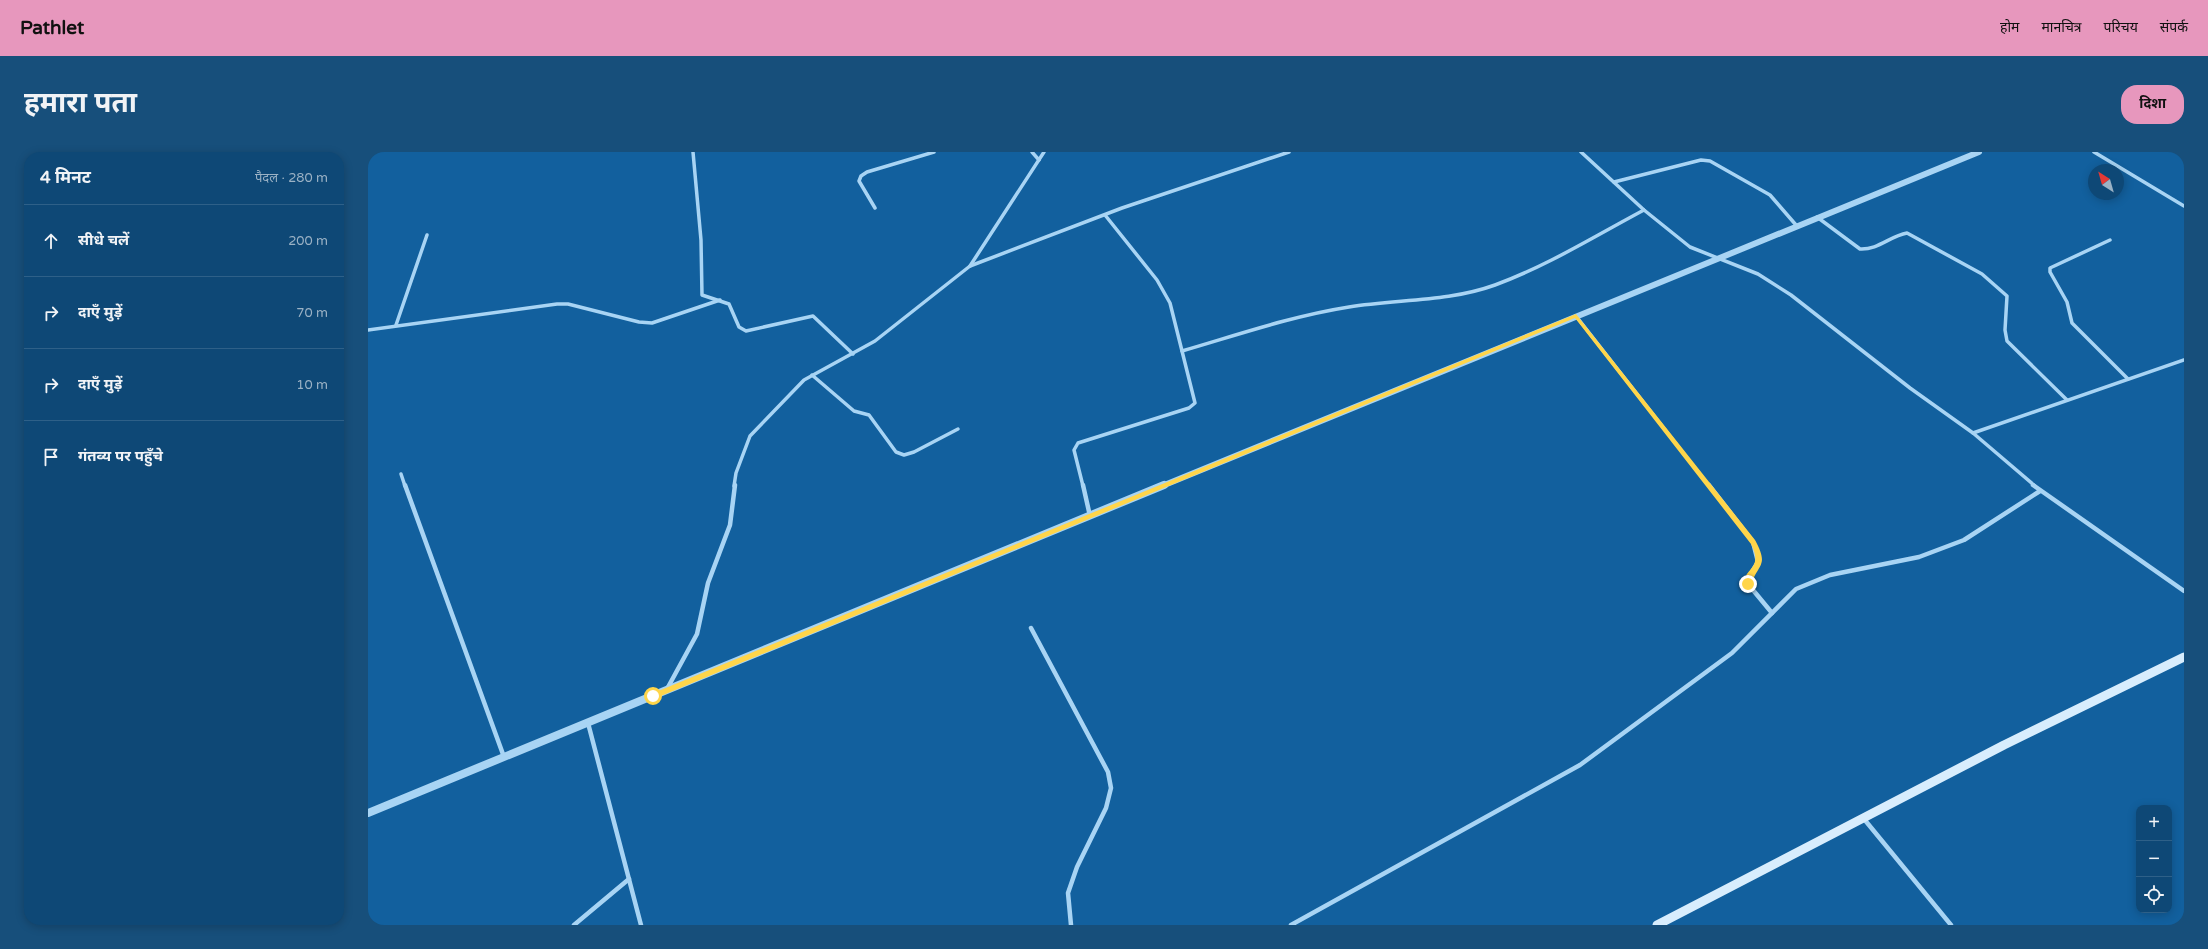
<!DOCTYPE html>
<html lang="hi">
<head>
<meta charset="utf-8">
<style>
  body { margin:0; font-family:"Varela Round","Noto Sans Devanagari",sans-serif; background:#174f7b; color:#f1f3f6 }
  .controls { position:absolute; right:12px; bottom:12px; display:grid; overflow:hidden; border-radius:8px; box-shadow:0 2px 10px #0003 }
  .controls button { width:36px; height:36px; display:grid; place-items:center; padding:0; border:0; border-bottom:1px solid #2e6088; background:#0e4876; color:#f1f3f6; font:20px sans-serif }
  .compass { position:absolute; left:1720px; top:12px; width:36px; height:36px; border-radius:50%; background:#0e4876; box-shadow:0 2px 10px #0003; rotate:323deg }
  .stop { position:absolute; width:12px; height:12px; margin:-9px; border:3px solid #ffd54a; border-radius:50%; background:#fff }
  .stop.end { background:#ffd54a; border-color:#fff; box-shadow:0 1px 4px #0008 }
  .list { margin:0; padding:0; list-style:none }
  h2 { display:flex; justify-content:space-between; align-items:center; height:52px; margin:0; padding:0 16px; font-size:17px }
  h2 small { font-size:13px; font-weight:400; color:#9bb2c5 }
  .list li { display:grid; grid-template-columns:26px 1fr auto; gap:12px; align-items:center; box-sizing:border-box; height:72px; padding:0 16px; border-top:1px solid #2e6088 }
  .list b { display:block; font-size:15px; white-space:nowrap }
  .list em { font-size:13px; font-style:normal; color:#9bb2c5 }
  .icon { flex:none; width:22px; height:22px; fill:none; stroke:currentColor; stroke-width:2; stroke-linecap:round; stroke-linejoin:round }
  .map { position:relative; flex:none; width:1816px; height:773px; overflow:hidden; border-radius:16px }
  header { display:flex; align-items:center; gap:24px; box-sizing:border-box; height:56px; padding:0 20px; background:#e797bd; color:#111 }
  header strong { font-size:19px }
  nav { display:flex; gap:22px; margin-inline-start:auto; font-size:14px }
  .intro { display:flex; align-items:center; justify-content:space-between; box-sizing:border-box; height:96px; padding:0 24px }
  h1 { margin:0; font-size:28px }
  .button { padding:10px 18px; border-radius:16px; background:#e797bd; color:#111; font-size:14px; font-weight:700 }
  main { display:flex; gap:24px; padding:0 24px }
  aside { flex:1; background:#0e4876; border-radius:16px; box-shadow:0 2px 10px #0003 }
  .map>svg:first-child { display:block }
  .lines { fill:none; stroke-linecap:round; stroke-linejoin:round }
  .minor-far1 { stroke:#a8d4f4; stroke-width:3.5 }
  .minor { stroke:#a8d4f4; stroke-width:4.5 }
  .tertiary-far1 { stroke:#a8d4f4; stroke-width:6 }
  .tertiary { stroke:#a8d4f4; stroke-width:8 }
  .secondary { stroke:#d8edfd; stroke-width:9 }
  .route { fill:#ffd54a }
</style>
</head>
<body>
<header>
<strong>Pathlet</strong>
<nav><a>होम</a><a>मानचित्र</a><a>परिचय</a><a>संपर्क</a></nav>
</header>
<div class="intro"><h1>हमारा पता</h1><a class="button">दिशा</a></div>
<main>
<aside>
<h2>4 मिनट<small>पैदल · 280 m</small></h2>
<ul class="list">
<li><svg class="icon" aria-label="ahead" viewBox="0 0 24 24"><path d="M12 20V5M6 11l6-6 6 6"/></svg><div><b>सीधे चलें</b></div><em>200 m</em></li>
<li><svg class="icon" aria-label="right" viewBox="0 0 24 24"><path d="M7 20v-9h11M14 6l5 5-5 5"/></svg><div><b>दाएँ मुड़ें</b></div><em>70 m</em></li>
<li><svg class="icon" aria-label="right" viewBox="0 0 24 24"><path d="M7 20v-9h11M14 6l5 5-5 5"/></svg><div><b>दाएँ मुड़ें</b></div><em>10 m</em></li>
<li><svg class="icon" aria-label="arrive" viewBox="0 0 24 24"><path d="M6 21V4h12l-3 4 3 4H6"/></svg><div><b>गंतव्य पर पहुँचे</b></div></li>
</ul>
</aside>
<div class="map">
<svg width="1816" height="773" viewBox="0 0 1816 773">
  <rect width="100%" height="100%" fill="#12609e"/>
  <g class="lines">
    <g class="minor-far1">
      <polyline points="325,0 333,88 334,143 361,152 371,175 378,179 445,164 485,202"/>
      <polyline points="664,0 671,8"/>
      <polyline points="1213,0 1276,58 1322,95 1390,122 1423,143 1542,236 1605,281 1667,334"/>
      <polyline points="1726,0 1816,54"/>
      <polyline points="1246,30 1333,8 1342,9 1402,43 1428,73"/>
      <polyline points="507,56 491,29 493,24 499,20 566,0"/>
      <path d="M1449,65L1492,97C1510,98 1522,84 1539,81L1614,122L1639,144L1637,178L1639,189L1699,248"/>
      <polyline points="1742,88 1682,116 1682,120 1699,150 1704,171 1760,227"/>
      <polyline points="602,114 676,0"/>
      <polyline points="1208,164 1341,334"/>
      <polyline points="28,173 59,83"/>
      <polyline points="0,178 189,152 200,152 271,170 284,171 352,148"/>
      <path d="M814,199C869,183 924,164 981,155C1030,147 1080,150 1127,133C1179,114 1227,84 1276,58"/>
      <polyline points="444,223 486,259 501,263 528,300 536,303 546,300 590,277"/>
      <polyline points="1605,281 1816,208"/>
      <polyline points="33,322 37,334"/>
      <polyline points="366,334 368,321 382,284 436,228 507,189 602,114 754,56 921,0"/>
      <polyline points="715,334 706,298 710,291 821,256 827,251 802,151 789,128 737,63"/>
    </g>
    <g class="minor">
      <polyline points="37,333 136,605"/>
      <polyline points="715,333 722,364"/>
      <polyline points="1341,333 1385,390 1390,410 1384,420 1380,432 1404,461"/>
      <polyline points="1665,333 1816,439"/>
      <polyline points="663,476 740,620 743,636 738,656 709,715 700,741 703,773"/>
      <polyline points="299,537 329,482 340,431 362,373 367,333"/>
      <polyline points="220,571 273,773"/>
      <polyline points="1496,667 1583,773"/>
      <polyline points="206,773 261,727"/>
      <polyline points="923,773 1212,613 1364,501 1428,437 1462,423 1551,405 1596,388 1672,339"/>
    </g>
    <polyline class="tertiary-far1" points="794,334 1611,0"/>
    <polyline class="tertiary" points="0,661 796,333"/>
    <polyline class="secondary" points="1289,773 1636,593 1816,505"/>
  </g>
  <path class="route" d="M1208,162L1387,388C1401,414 1391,411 1382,434H1378C1372,415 1397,420 1383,392L1207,166L288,546H283L281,544L283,542Z"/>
</svg>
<div class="controls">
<button>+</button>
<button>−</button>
<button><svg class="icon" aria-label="locate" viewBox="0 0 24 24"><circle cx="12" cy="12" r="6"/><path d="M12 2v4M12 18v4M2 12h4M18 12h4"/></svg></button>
</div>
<svg class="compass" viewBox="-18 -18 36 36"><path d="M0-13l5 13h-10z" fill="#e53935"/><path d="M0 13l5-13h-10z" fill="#9bb2c5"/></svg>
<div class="stop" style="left:285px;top:544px"></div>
<div class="stop end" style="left:1380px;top:432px"></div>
</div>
</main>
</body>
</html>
